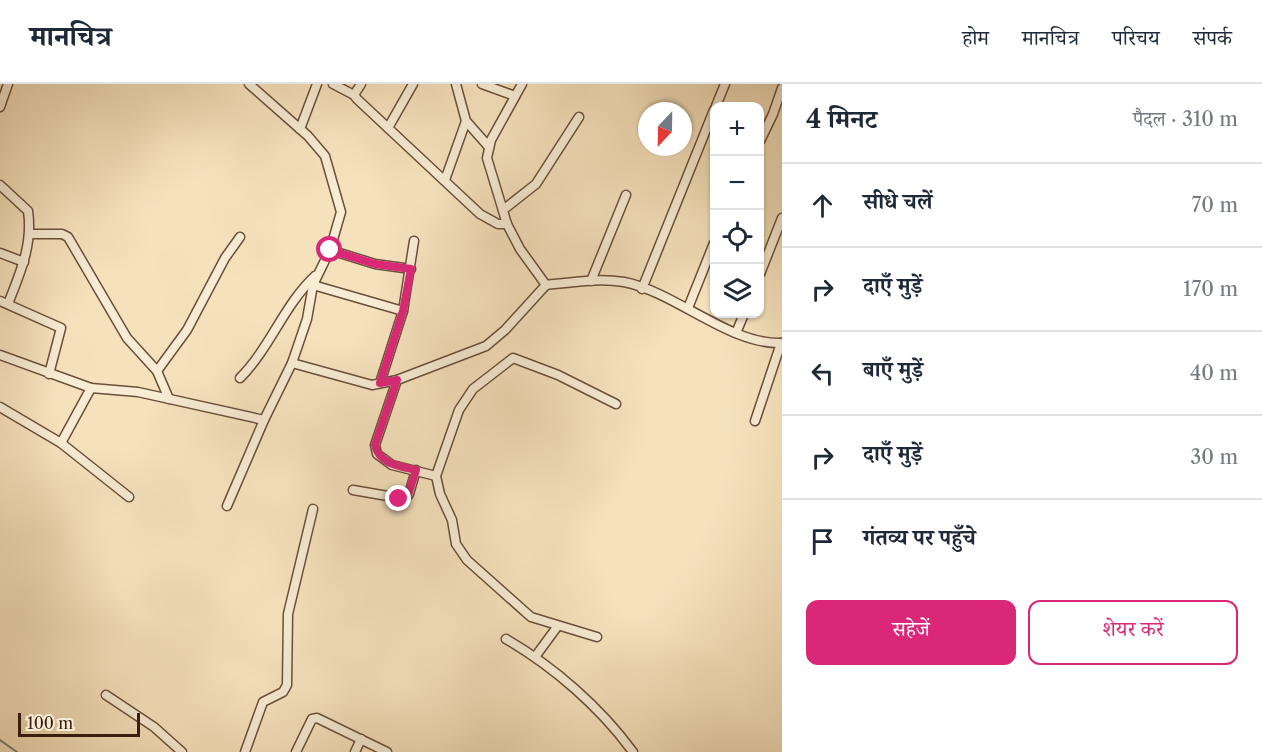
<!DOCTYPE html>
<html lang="hi">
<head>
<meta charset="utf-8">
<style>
  body { margin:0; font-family:"Libre Caslon Text","Noto Serif Devanagari",serif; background:#f2f2f3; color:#1f2937 }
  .controls { position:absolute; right:18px; top:18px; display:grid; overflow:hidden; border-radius:12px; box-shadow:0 2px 4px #0004 }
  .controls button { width:54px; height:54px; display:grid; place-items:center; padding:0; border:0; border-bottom:2px solid #e0e1e3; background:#fff; color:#1f2937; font:30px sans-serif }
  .compass { position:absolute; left:638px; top:18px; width:54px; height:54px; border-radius:50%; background:#fff; box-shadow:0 2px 4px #0004; rotate:202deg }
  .scale { position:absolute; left:18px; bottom:15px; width:122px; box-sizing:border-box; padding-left:6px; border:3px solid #3b1e0e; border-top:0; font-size:16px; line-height:21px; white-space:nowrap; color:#3b1e0e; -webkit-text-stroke:4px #f8ecd4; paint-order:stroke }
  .stop { position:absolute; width:18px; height:18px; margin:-14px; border:4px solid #db2777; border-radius:50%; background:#fff }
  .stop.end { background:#db2777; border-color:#fff; box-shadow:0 2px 6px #0008 }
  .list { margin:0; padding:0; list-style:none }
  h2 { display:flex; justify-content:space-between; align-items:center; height:78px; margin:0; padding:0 24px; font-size:26px }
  h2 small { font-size:20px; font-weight:400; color:#747a83 }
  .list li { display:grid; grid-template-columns:39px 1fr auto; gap:18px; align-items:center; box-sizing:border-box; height:84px; padding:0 24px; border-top:2px solid #e0e1e3 }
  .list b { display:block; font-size:22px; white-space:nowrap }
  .list em { font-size:20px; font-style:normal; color:#747a83 }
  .actions { display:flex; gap:12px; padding:18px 24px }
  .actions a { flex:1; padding:14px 0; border:2px solid #db2777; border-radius:12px; text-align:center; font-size:21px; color:#db2777 }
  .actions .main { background:#db2777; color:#fff }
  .icon { flex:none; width:33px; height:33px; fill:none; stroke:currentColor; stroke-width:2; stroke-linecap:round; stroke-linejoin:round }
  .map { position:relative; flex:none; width:782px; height:668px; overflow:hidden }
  header { display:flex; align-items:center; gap:36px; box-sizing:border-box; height:84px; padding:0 30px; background:#fff; border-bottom:2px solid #e0e1e3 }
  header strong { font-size:28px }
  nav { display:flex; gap:33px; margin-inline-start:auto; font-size:21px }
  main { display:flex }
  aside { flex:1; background:#fff }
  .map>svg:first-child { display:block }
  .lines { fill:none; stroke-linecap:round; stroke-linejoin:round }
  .stream { stroke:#787c76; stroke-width:2 }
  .minor-casing { stroke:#6a4f3a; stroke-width:11 }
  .minor { stroke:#f8ecd4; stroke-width:8 }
  .route { stroke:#db2777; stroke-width:8 }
</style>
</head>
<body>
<header>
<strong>मानचित्र</strong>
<nav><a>होम</a><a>मानचित्र</a><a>परिचय</a><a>संपर्क</a></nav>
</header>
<main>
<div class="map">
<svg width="782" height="668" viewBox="0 0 782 668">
  <rect width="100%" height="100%" fill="#f5e2bd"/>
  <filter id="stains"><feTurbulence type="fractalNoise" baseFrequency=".00333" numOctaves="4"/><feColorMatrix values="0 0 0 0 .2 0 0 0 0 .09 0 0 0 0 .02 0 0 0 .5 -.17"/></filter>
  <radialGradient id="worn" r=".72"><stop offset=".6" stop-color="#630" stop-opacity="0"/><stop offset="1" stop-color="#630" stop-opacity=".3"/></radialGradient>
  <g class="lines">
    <polyline class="stream" points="0,656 17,668"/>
    <g class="minor-casing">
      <g id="minor">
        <polyline points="249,0 308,52 325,72 341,128 330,166 313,201 307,235 292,279"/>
        <polyline points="333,0 354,11"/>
        <polyline points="361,0 354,11 357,15 480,130 498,140 507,140"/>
        <polyline points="456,0 466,37 489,63"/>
        <polyline points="482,0 515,12"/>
        <polyline points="522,0 491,56 487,74 507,140 520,165 546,201"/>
        <polyline points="716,22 725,0"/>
        <polyline points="0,23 8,0"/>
        <polyline points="388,44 413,0"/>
        <polyline points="300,45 317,0"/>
        <polyline points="760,57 773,30 782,4"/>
        <polyline points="445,96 466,37"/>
        <path d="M0,101L28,127C33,161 20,189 8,220"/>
        <polyline points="503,126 536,100 579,33"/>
        <polyline points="30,150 62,150 68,153 127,254 157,287 169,315"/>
        <polyline points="330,166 375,180 411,185"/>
        <polyline points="0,169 24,178"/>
        <polyline points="760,190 782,134"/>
        <polyline points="591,197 626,111"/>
        <polyline points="313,201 403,227"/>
        <polyline points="642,205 714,26"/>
        <polyline points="0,217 61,244 49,290"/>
        <polyline points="688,224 714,159"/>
        <polyline points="736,249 744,230"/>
        <path d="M0,271L91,304L138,308L264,336L292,279L372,301L397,296L486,262L505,246L546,201C572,198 599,194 624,198C676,208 729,261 782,259"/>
        <polyline points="157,287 187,246 225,174 240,153"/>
        <path d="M240,294C270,264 284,221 315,192"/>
        <polyline points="397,296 375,361 377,370 392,381 436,392"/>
        <polyline points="380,299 403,227 414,157"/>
        <polyline points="0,323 61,359 129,413"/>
        <polyline points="755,337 781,259"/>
        <polyline points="61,359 91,304"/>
        <polyline points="353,406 405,415 409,410 416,386"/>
        <polyline points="227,422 264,336"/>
        <polyline points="597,553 531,533 467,476 456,460 452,436 440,410 436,392 459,326 473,305 513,274 558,291 616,320"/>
        <path d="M506,555C554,583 600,623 633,668"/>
        <polyline points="535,573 557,543"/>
        <polyline points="106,611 154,643 182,668"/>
        <polyline points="245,668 263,618 283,608 287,601 288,530 313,425"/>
        <polyline points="296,668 312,635 317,634 387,668"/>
        <polyline points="355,668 361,655"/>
      </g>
    </g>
    <use href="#minor" class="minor"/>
  </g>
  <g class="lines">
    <path class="route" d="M330,166L375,180L411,185L403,227L380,299L397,296L375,361C379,380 399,382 416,386L407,414L399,415"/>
  </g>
  <rect width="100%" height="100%" filter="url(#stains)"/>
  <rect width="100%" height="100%" fill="url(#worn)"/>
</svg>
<div class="controls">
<button>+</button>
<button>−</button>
<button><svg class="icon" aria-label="locate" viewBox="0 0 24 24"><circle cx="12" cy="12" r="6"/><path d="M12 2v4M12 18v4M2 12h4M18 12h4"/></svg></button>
<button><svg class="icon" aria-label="layers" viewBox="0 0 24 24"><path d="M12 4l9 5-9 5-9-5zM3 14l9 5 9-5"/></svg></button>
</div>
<svg class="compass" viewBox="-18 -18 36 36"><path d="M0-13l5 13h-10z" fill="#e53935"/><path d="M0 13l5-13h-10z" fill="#747a83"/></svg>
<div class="scale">100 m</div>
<div class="stop" style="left:330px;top:166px"></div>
<div class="stop end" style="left:399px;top:415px"></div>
</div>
<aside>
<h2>4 मिनट<small>पैदल · 310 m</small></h2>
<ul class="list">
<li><svg class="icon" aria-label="ahead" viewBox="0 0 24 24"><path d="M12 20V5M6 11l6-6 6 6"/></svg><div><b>सीधे चलें</b></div><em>70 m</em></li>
<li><svg class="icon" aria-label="right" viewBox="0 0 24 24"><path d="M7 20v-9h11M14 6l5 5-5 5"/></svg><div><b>दाएँ मुड़ें</b></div><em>170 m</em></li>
<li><svg class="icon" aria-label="left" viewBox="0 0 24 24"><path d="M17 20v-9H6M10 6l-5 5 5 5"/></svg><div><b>बाएँ मुड़ें</b></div><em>40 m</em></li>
<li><svg class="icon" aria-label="right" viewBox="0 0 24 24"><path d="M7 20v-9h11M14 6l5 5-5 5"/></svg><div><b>दाएँ मुड़ें</b></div><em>30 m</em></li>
<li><svg class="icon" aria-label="arrive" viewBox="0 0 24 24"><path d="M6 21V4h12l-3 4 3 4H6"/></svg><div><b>गंतव्य पर पहुँचे</b></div></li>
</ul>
<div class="actions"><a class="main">सहेजें</a><a>शेयर करें</a></div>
</aside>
</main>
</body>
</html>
